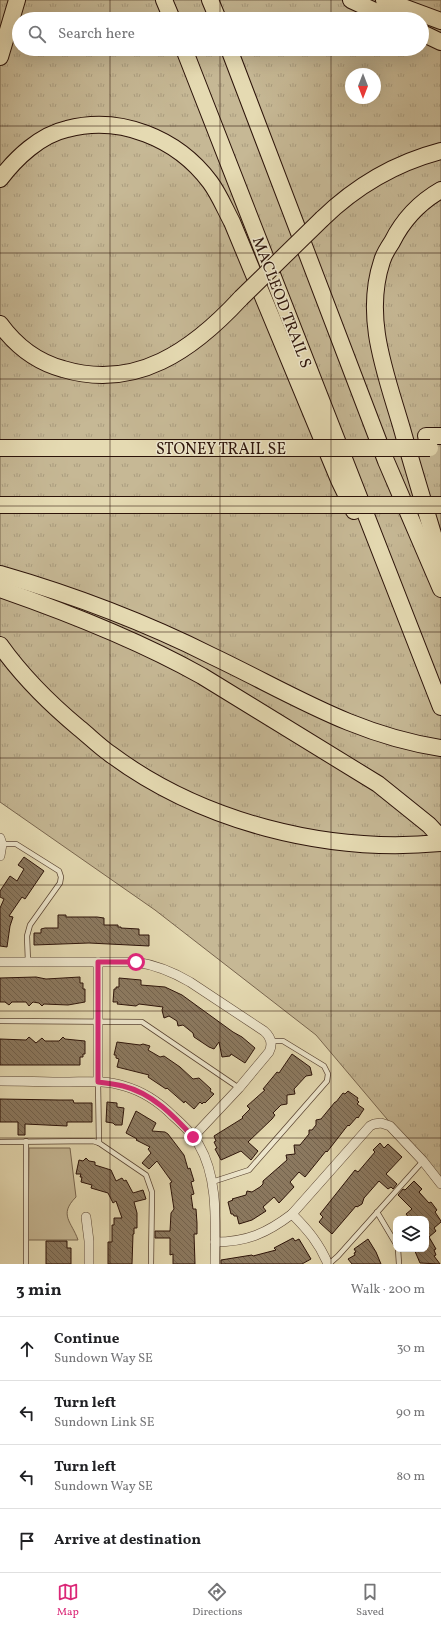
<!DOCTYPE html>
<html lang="en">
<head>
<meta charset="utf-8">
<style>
  body { margin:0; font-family:Vollkorn,serif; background:#f6f6f6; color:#202124 }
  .controls { position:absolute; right:12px; bottom:12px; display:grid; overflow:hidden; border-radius:8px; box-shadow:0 4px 16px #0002 }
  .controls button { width:36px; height:36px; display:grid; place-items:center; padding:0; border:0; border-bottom:1px solid #e0e0e0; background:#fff; color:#202124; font:20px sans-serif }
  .compass { position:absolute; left:345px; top:68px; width:36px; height:36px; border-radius:50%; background:#fff; box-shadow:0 4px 16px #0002; rotate:180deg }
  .stop { position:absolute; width:12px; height:12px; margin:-9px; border:3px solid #db2777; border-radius:50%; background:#fff }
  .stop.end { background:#db2777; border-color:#fff; box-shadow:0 1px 4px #0008 }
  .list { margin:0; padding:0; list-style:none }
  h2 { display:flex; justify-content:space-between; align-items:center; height:52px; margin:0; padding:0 16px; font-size:17px }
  h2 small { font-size:13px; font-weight:400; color:#757577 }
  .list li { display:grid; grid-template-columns:26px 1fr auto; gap:12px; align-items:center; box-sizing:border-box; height:64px; padding:0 16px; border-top:1px solid #e0e0e0 }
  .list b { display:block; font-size:15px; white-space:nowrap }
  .list p { margin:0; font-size:13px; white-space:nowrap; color:#757577 }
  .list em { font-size:13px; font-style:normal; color:#757577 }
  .icon { flex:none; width:22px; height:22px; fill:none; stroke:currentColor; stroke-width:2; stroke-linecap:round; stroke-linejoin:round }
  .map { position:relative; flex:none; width:441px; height:1264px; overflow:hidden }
  .search { position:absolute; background:#fff; box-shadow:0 4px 16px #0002; left:12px; right:12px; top:12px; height:44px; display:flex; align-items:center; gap:10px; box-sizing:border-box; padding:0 14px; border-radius:22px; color:#757577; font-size:15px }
  .sheet { height:308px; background:#fff }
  nav { display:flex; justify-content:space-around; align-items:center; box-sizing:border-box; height:56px; border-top:1px solid #e0e0e0; background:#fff; font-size:11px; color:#757577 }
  nav a { display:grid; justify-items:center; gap:2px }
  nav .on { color:#db2777 }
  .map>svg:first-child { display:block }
  .grass { fill:url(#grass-tufts); stroke:#79664f; fill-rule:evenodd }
  .park { fill:#c6b895; stroke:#79664f }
  .building { fill:url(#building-back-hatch); stroke:#2c1309 }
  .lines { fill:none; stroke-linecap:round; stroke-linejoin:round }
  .lane-casing { stroke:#5a4533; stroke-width:6 }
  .street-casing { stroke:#5a4533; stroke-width:10 }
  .highway-casing { stroke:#2c1309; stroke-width:18 }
  .lane { stroke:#eee7cd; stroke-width:4.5 }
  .street { stroke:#eee7cd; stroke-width:9 }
  .highway { stroke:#e5dab2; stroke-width:16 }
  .highway-bridge-casing { stroke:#2c1309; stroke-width:18; stroke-linecap:butt }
  .highway-bridge { stroke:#e5dab2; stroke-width:16 }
  .route { stroke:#db2777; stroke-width:5 }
  .grid { fill:none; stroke:#2c1309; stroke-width:1; stroke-opacity:0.55 }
  .labels { text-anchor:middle; stroke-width:3; stroke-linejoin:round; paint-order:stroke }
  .street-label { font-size:16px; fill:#2c1309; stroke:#eee7cd }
</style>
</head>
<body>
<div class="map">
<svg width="441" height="1264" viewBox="0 0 441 1264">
  <defs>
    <pattern id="grass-tufts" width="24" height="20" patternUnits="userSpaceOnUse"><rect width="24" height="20" fill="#c6b895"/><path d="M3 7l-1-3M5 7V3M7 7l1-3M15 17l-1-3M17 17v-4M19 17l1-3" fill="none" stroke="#aa9d7f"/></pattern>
    <pattern id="building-back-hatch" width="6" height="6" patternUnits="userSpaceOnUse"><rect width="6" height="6" fill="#8c7a61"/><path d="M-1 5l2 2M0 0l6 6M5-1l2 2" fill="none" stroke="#73634e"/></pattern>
  </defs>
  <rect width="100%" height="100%" fill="#e5dab2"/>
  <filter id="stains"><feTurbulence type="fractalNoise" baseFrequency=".005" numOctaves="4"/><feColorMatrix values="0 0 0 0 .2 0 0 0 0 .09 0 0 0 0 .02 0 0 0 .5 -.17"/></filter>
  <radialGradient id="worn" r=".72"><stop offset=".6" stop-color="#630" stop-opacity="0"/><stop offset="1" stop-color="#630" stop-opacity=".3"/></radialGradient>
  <path class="grass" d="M0,0H441V1183L316,1035L155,910L0,802ZM19,19H422V49H19ZM351,74H375V98H351Z"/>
  <path class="park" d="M29,1148H70L76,1197C58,1215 72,1222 78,1240H28Z"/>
  <g class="building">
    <polygon points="24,857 44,871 25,899 22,897 9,916 13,917 10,926 7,947 0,946 0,908 4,899 0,897 0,891 10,876 17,881 24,869 18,865"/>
    <polygon points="58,915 66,915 66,917 97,917 104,918 104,925 118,925 118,927 121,927 121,928 139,929 139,935 149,935 149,946 89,943 34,945 34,933 41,933 41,929 45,928 58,928"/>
    <polygon points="36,977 46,979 80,977 80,983 83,983 83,989 85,989 85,1002 68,1005 44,1004 42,1006 39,1003 33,1002 29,1006 26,1002 12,1002 9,1005 5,1002 0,1002 0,978"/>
    <polygon points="119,978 141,980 141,985 165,987 182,995 233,1032 242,1037 255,1048 245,1063 231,1054 230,1056 222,1057 219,1042 214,1049 209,1047 194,1037 193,1033 183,1025 178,1026 177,1021 169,1016 164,1018 162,1010 163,1007 139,1004 136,1006 117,1004 118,1002 113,1002 114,989 116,989 116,987 119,987"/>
    <polygon points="29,1037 36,1043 42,1038 45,1041 59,1041 63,1037 65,1039 85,1041 85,1054 83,1054 83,1057 80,1057 80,1065 0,1065 0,1039 26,1040"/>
    <polygon points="117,1042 140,1045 143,1044 150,1046 148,1050 160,1057 164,1056 180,1067 193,1079 199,1078 211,1089 210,1091 214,1094 205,1103 204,1102 202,1104 200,1102 194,1109 185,1101 184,1103 167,1088 166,1089 148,1077 149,1075 117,1067 119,1059 116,1058 116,1055 114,1055"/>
    <polygon points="292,1054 310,1067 312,1075 306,1076 294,1089 295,1094 287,1095 287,1104 281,1105 273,1113 275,1115 272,1119 248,1142 258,1151 251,1160 241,1151 221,1160 215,1149 217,1148 214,1142 216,1141 214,1136 243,1118 242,1117 250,1109 247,1106 265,1090 263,1089 277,1072 279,1073"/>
    <polygon points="348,1091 358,1098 357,1100 359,1102 357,1104 364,1109 358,1118 357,1117 349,1126 348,1125 327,1152 326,1151 305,1177 299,1172 290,1182 294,1187 279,1203 274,1197 263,1207 266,1211 252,1220 239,1224 237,1216 234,1216 233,1214 231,1214 228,1202 233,1200 232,1199 246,1195 247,1191 252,1192 260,1187 263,1184 263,1181 287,1160 286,1155 295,1154 294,1145 300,1145 309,1134 309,1130 312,1130 316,1125 316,1120 321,1119 335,1102 336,1102 343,1093 345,1094"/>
    <polygon points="0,1099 59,1100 73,1100 74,1103 92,1103 92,1122 67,1122 67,1126 25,1124 25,1135 18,1135 18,1122 0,1122"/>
    <polygon points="107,1102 117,1103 117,1107 124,1108 122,1125 115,1125 113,1123 106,1122"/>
    <polygon points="136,1111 156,1123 152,1131 165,1132 168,1134 184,1155 188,1169 190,1168 194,1181 191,1182 194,1194 191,1195 193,1209 196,1209 197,1223 197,1234 194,1234 195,1264 173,1264 173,1254 170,1255 170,1238 155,1238 155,1231 170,1231 171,1213 174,1209 170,1183 172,1182 157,1161 149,1169 142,1163 151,1153 148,1149 150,1147 136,1140 137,1139 126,1133"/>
    <polygon points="380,1143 384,1148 388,1144 402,1157 386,1174 397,1184 393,1189 391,1187 388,1189 379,1181 364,1198 362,1204 357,1207 356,1206 332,1234 319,1222 323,1217 320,1214 355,1170 358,1172 375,1152 373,1150"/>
    <polygon points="86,1158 89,1161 95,1162 95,1165 111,1170 116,1181 122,1178 124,1181 126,1180 133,1193 143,1190 146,1199 134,1202 137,1213 137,1228 134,1228 134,1234 133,1234 132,1264 108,1264 108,1242 112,1242 112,1225 114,1225 114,1218 122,1218 116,1201 113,1203 108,1193 91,1188 92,1185 81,1182 82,1177 80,1177 81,1174 76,1174 79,1160 83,1161"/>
    <polygon points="414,1181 422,1189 419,1192 429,1203 431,1202 437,1210 435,1212 441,1221 441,1222 434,1228 436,1231 429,1237 436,1249 434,1250 436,1255 434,1256 440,1264 420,1263 414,1249 426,1249 426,1219 410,1219 406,1214 412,1209 398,1195 403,1189 405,1190"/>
    <polygon points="293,1238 295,1241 299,1239 311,1259 302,1264 221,1264 221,1260 252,1255 253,1256 276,1250 274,1248"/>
    <polygon points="368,1239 376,1252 381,1264 352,1264 348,1259 355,1255 354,1253 356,1252 354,1249"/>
    <polygon points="46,1241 67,1241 67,1248 71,1248 71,1264 46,1264"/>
  </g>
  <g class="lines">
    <g class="lane-casing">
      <g id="lane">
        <polyline points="2,844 16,844 59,871 61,877 60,883 30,925 27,936 28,962"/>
        <polyline points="0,1021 142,1022 239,1088"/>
        <polyline points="98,1082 99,1143"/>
        <polyline points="0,1142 93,1141 99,1143 146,1175 152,1192 151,1264"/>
        <polyline points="212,1182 249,1170 327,1081 328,1074 324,1066 283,1041 271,1041"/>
        <polyline points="377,1212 396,1244"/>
        <polyline points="398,1249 399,1264"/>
        <polyline points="26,1264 26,1141"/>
        <polyline points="329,1264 338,1256 423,1161"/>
      </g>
    </g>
    <g class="street-casing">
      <g id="street">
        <polyline points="0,838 2,844 0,856"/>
        <path d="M0,962H136C156,965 173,972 190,982L264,1031C271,1037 273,1044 269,1052L239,1088L193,1137"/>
        <polyline points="98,962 98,1082"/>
        <path d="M0,1081C22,1081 45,1082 67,1082C86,1082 106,1080 124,1086C142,1091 160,1103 173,1116C182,1124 193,1134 199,1145C219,1179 215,1226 215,1264"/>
        <path d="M292,1214C308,1230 319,1243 328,1264"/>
        <polyline points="86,1217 89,1241 89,1264"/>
        <path d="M215,1242C247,1242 267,1233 292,1214L370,1126L374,1124L381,1123L390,1126L423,1161L441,1184"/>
      </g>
    </g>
    <g class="highway-casing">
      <g id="highway">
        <polyline points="164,0 172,19"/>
        <polyline points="210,0 218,19"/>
        <polyline points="351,0 392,19"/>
        <polyline points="384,0 441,21"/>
        <polyline points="422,33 441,42"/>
        <polyline points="184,49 441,707"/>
        <polyline points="229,49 386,461 441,589"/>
        <polyline points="0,57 17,0"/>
        <path d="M0,179C16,158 40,135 67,129C120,115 177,138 210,182C219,194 225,209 232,222L339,480L354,511"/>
        <path d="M322,219C356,186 395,163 441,151"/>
        <path d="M0,324C16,346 37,362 63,369C136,391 193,350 241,298"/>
        <polyline points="426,436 441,436"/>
        <polyline points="0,448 305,448"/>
        <polyline points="0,505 329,505"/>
        <path d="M0,574C73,595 144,622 212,656C290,693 354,735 441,748"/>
        <path d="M437,576L440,557C427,514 414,472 402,429C386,374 363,318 382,261C384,254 388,248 392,242C403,220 420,202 441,190"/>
        <path d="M0,589C69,613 138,640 202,676L378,784L429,825L441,838"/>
        <path d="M0,645C22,676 49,703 79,728C89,736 99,746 109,753C201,822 327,854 441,843"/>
      </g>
    </g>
    <use href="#lane" class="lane"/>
    <use href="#street" class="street"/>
    <use href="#highway" class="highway"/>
    <g class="highway-bridge-casing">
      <g id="highway-bridge">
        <polyline points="241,298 322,219"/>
        <polyline points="305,448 430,448"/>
        <polyline points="329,505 441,505"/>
      </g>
    </g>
    <use href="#highway-bridge" class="highway-bridge"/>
  </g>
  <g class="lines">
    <path class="route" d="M136,962H98V1082C107,1083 115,1084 123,1086C152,1093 174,1116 193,1137"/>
  </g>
  <path class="grid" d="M110,0V19M220,0V19M331,0V19M110,49V1264M220,49V1264M331,49V1264M0,126H441M0,253H441M0,379H441M0,506H441M0,632H441M0,758H441M0,885H441M0,1011H441M0,1138H441"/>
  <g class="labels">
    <g class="street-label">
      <text transform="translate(283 302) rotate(69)" y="6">MACLEOD TRAIL S</text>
      <text x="221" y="454">STONEY TRAIL SE</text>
    </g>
  </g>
  <rect width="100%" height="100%" filter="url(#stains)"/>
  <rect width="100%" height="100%" fill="url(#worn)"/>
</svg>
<div class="controls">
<button><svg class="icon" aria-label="layers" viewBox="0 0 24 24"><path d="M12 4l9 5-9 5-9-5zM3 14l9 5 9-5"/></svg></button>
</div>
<svg class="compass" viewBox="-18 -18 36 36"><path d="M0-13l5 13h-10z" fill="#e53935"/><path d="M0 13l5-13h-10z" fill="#757577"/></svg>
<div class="stop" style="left:136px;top:962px"></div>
<div class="stop end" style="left:193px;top:1137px"></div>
<div class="search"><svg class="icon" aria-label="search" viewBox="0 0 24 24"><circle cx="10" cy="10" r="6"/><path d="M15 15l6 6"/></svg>Search here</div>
</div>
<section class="sheet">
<h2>3 min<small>Walk · 200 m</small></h2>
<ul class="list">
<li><svg class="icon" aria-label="ahead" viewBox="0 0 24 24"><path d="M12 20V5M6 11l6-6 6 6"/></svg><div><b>Continue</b><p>Sundown Way SE</p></div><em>30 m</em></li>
<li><svg class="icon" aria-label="left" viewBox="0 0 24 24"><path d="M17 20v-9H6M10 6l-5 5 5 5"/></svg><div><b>Turn left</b><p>Sundown Link SE</p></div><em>90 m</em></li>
<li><svg class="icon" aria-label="left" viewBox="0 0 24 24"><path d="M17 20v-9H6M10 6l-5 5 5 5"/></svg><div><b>Turn left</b><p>Sundown Way SE</p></div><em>80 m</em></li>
<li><svg class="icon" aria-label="arrive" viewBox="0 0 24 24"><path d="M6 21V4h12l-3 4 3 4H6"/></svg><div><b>Arrive at destination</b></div></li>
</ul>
</section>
<nav>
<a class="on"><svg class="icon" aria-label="map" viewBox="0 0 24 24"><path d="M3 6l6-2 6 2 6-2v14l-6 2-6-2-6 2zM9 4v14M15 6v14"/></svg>Map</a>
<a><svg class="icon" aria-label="directions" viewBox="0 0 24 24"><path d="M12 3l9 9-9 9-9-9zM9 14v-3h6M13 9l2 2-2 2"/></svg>Directions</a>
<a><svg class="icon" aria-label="saved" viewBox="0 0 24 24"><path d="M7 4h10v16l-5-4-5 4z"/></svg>Saved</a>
</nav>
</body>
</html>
